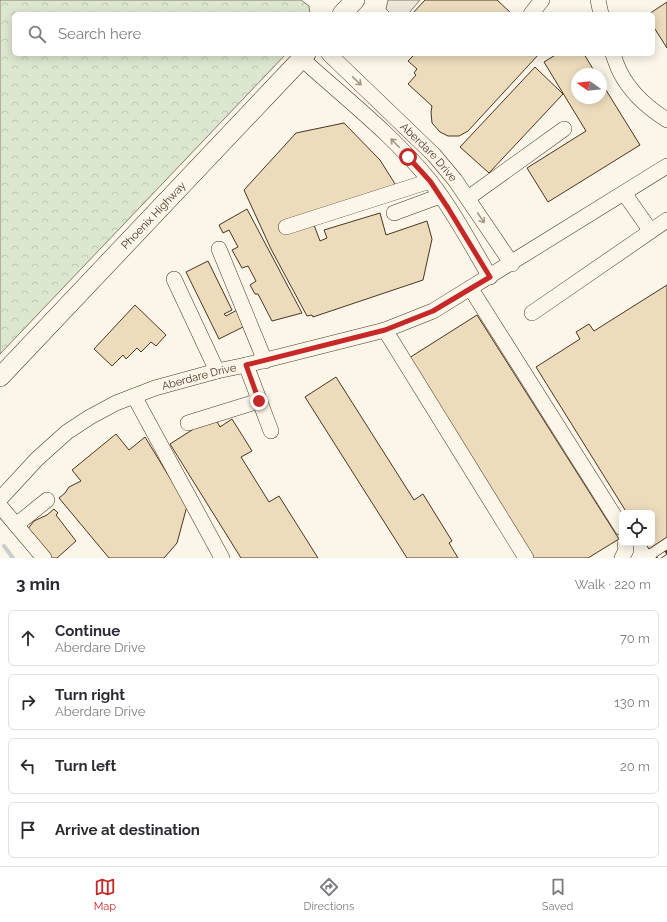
<!DOCTYPE html>
<html lang="en">
<head>
<meta charset="utf-8">
<style>
  body { margin:0; font-family:Raleway,sans-serif; background:#f2f2f3; color:#2b2b33 }
  .controls { position:absolute; right:12px; bottom:12px; display:grid; overflow:hidden; border-radius:6px; box-shadow:0 2px 10px #0003 }
  .controls button { width:36px; height:36px; display:grid; place-items:center; padding:0; border:0; border-bottom:1px solid #e1e1e2; background:#fff; color:#2b2b33; font:20px sans-serif }
  .compass { position:absolute; left:571px; top:68px; width:36px; height:36px; border-radius:50%; background:#fff; box-shadow:0 2px 10px #0003; rotate:284deg }
  .stop { position:absolute; width:12px; height:12px; margin:-9px; border:3px solid #c62828; border-radius:50%; background:#fff }
  .stop.end { background:#c62828; border-color:#fff; box-shadow:0 1px 4px #0008 }
  .list { margin:0; padding:0; list-style:none }
  h2 { display:flex; justify-content:space-between; align-items:center; height:52px; margin:0; padding:0 16px; font-size:17px }
  h2 small { font-size:13px; font-weight:400; color:#7c7c81 }
  .list li { display:grid; grid-template-columns:26px 1fr auto; gap:12px; align-items:center; box-sizing:border-box; height:56px; margin:0 8px 8px; padding:0 8px; border:1px solid #e1e1e2; border-radius:6px }
  .list b { display:block; font-size:15px; white-space:nowrap }
  .list p { margin:0; font-size:13px; white-space:nowrap; color:#7c7c81 }
  .list em { font-size:13px; font-style:normal; color:#7c7c81 }
  .icon { flex:none; width:22px; height:22px; fill:none; stroke:currentColor; stroke-width:2; stroke-linecap:round; stroke-linejoin:round }
  .map { position:relative; flex:none; width:667px; height:558px; overflow:hidden }
  .search { position:absolute; background:#fff; box-shadow:0 2px 10px #0003; left:12px; right:12px; top:12px; height:44px; display:flex; align-items:center; gap:10px; box-sizing:border-box; padding:0 14px; border-radius:6px; color:#7c7c81; font-size:15px }
  .sheet { height:308px; background:#fff }
  nav { display:flex; justify-content:space-around; align-items:center; box-sizing:border-box; height:56px; border-top:1px solid #e1e1e2; background:#fff; font-size:11px; color:#7c7c81 }
  nav a { display:grid; justify-items:center; gap:2px }
  nav .on { color:#c62828 }
  .map>svg:first-child { display:block }
  .park { fill:url(#park-crowns); stroke:#887966 }
  .parking { fill:#ede7d9; stroke:#887966 }
  .lines { fill:none; stroke-linecap:round; stroke-linejoin:round }
  .stream { stroke:#c9cecd; stroke-width:4 }
  .building { fill:#ecdcbc; stroke:#4a3520 }
  .minor-casing { stroke:#4a3520; stroke-width:16 }
  .major-casing { stroke:#4a3520; stroke-width:20 }
  .minor { stroke:#fbf6e9; stroke-width:15 }
  .major { stroke:#fbf6e9; stroke-width:19 }
  .rail-casing { stroke:#4a3520; stroke-width:4.5 }
  .rail { stroke:#fbf6e9; stroke-width:3; stroke-dasharray:9; stroke-linecap:butt }
  .oneway { stroke:#a29684 }
  .route { stroke:#c62828; stroke-width:5 }
  .labels { text-anchor:middle; stroke-width:3; stroke-linejoin:round; paint-order:stroke }
  .street-label { font-size:11px; fill:#4a3520; stroke:#fbf6e9 }
</style>
</head>
<body>
<div class="map">
<svg width="667" height="558" viewBox="0 0 667 558">
  <defs>
    <pattern id="park-crowns" width="20" height="18" patternUnits="userSpaceOnUse"><rect width="20" height="18" fill="#dce7d0"/><path d="M2 6a3 3 0 1 1 6 0M12 15a3 3 0 1 1 6 0" fill="none" stroke="#bec7b2"/></pattern>
  </defs>
  <rect width="100%" height="100%" fill="#fbf6e9"/>
  <polygon class="park" points="0,0 301,0 309,6 310,14 14,14 14,54 286,54 0,354"/>
  <polygon class="parking" points="388,0 420,0 408,14 391,14 386,9"/>
  <g class="lines">
    <polyline class="stream" points="4,546 13,558"/>
  </g>
  <g class="building">
    <polygon points="425,0 497,0 512,14 412,14"/>
    <polygon points="667,2 667,48 653,26 653,14 649,14"/>
    <polygon points="415,54 539,54 468,131 459,136 448,136 440,132 432,123 431,112 432,106 408,84 416,75 414,73 417,69 408,61"/>
    <polygon points="557,54 584,54 596,74 577,74 577,98 601,98 601,82 640,145 548,202 527,168 586,131 544,62"/>
    <polygon points="535,67 563,94 489,173 460,147"/>
    <polygon points="344,123 380,160 397,187 314,225 320,241 327,238 324,230 380,213 386,235 427,221 432,239 423,280 313,317 312,315 307,316 271,249 244,190 296,133"/>
    <polygon points="247,209 302,313 272,321 258,294 255,294 250,285 256,281 248,266 242,268 232,250 238,247 229,230 223,233 219,225"/>
    <polygon points="208,261 232,310 224,314 226,316 237,310 245,326 219,339 186,272"/>
    <polygon points="667,285 667,537 649,549 645,543 652,543 652,513 627,513 536,367 580,339 576,332 589,324 594,331"/>
    <polygon points="135,305 166,335 156,346 151,342 141,352 137,348 126,359 123,355 112,366 94,349"/>
    <polygon points="477,315 619,539 588,558 531,558 409,358"/>
    <polygon points="336,377 414,500 423,494 452,541 449,543 458,558 407,558 305,397"/>
    <polygon points="214,416 220,427 232,419 252,451 241,457 269,502 279,496 318,558 241,558 170,444"/>
    <polygon points="116,434 129,450 145,437 187,506 177,543 164,558 109,558 59,498 65,493 69,487 81,481 72,470"/>
    <polygon points="54,509 58,513 56,515 76,541 57,558 49,558 27,530 34,521 47,515"/>
  </g>
  <g class="lines">
    <g class="minor-casing">
      <g id="minor">
        <polyline points="598,0 601,14"/>
        <polyline points="531,14 542,0"/>
        <path id="s1" d="M329,54L434,155L455,180L512,264"/>
        <path d="M613,54C615,60 617,66 620,72C630,92 648,108 667,120"/>
        <path d="M302,59C344,97 395,137 430,181C453,210 471,245 490,277"/>
        <polyline points="624,193 650,230"/>
        <polyline points="468,198 564,129"/>
        <polyline points="394,213 440,196"/>
        <polyline points="286,227 430,181"/>
        <polyline points="219,249 265,361"/>
        <polyline points="174,279 217,371"/>
        <polyline points="471,289 622,528"/>
        <polyline points="532,313 667,220"/>
        <polyline points="385,330 526,558"/>
        <polyline points="246,365 271,431"/>
        <polyline points="134,396 222,558"/>
        <polyline points="188,423 259,401"/>
        <path id="s2" d="M0,499L37,459L67,432L90,417L116,403L155,388L217,371L246,365L385,330L433,311L667,166"/>
        <polyline points="0,506 44,558"/>
        <polyline points="16,525 47,500"/>
        <polyline points="622,558 626,550 625,543"/>
      </g>
    </g>
    <g class="major-casing">
      <g id="major">
        <polyline points="342,14 355,0"/>
        <path id="s3" d="M0,377L306,54"/>
      </g>
    </g>
    <use href="#minor" class="minor"/>
    <use href="#major" class="major"/>
    <g class="rail-casing">
      <polyline id="rail" points="658,558 667,552"/>
    </g>
    <use href="#rail" class="rail"/>
  </g>
  <defs><path id="oneway-shaft" d="M-6 0H5M1.5-3L5.5 0L1.5 3" fill="none" stroke-width="1.6" stroke-linecap="round" stroke-linejoin="round"/></defs>
  <g class="oneway">
    <use href="#oneway-shaft" transform="translate(357 81) rotate(44)"/>
    <use href="#oneway-shaft" transform="translate(395 143) rotate(-135)"/>
    <use href="#oneway-shaft" transform="translate(481 218) rotate(56)"/>
  </g>
  <g class="lines">
    <polyline class="route" points="259,401 246,365 385,330 433,311 490,277 448,208 430,181 408,157"/>
  </g>
  <g class="labels">
    <g class="street-label">
      <text dy="4" stroke="none"><textPath href="#s1" startOffset="140">Aberdare Drive</textPath></text>
      <text dy="4" stroke="none"><textPath href="#s3" startOffset="223">Phoenix Highway</textPath></text>
      <text dy="4" stroke="none"><textPath href="#s2" startOffset="239">Aberdare Drive</textPath></text>
    </g>
  </g>
</svg>
<div class="controls">
<button><svg class="icon" aria-label="locate" viewBox="0 0 24 24"><circle cx="12" cy="12" r="6"/><path d="M12 2v4M12 18v4M2 12h4M18 12h4"/></svg></button>
</div>
<svg class="compass" viewBox="-18 -18 36 36"><path d="M0-13l5 13h-10z" fill="#e53935"/><path d="M0 13l5-13h-10z" fill="#7c7c81"/></svg>
<div class="stop" style="left:408px;top:157px"></div>
<div class="stop end" style="left:259px;top:401px"></div>
<div class="search"><svg class="icon" aria-label="search" viewBox="0 0 24 24"><circle cx="10" cy="10" r="6"/><path d="M15 15l6 6"/></svg>Search here</div>
</div>
<section class="sheet">
<h2>3 min<small>Walk · 220 m</small></h2>
<ul class="list">
<li><svg class="icon" aria-label="ahead" viewBox="0 0 24 24"><path d="M12 20V5M6 11l6-6 6 6"/></svg><div><b>Continue</b><p>Aberdare Drive</p></div><em>70 m</em></li>
<li><svg class="icon" aria-label="right" viewBox="0 0 24 24"><path d="M7 20v-9h11M14 6l5 5-5 5"/></svg><div><b>Turn right</b><p>Aberdare Drive</p></div><em>130 m</em></li>
<li><svg class="icon" aria-label="left" viewBox="0 0 24 24"><path d="M17 20v-9H6M10 6l-5 5 5 5"/></svg><div><b>Turn left</b></div><em>20 m</em></li>
<li><svg class="icon" aria-label="arrive" viewBox="0 0 24 24"><path d="M6 21V4h12l-3 4 3 4H6"/></svg><div><b>Arrive at destination</b></div></li>
</ul>
</section>
<nav>
<a class="on"><svg class="icon" aria-label="map" viewBox="0 0 24 24"><path d="M3 6l6-2 6 2 6-2v14l-6 2-6-2-6 2zM9 4v14M15 6v14"/></svg>Map</a>
<a><svg class="icon" aria-label="directions" viewBox="0 0 24 24"><path d="M12 3l9 9-9 9-9-9zM9 14v-3h6M13 9l2 2-2 2"/></svg>Directions</a>
<a><svg class="icon" aria-label="saved" viewBox="0 0 24 24"><path d="M7 4h10v16l-5-4-5 4z"/></svg>Saved</a>
</nav>
</body>
</html>
